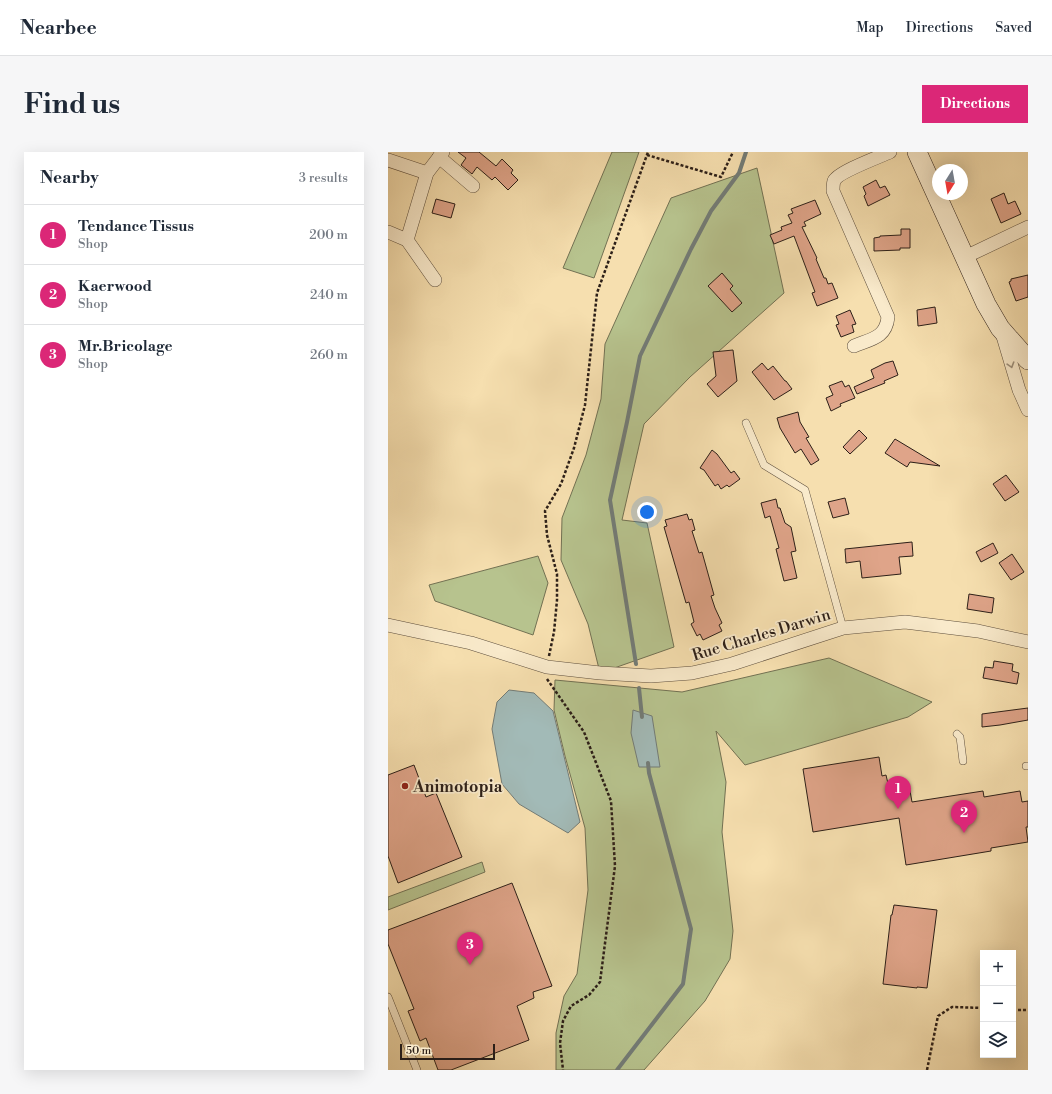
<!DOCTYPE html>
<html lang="en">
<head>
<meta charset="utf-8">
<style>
  body { margin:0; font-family:"Libre Bodoni",serif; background:#f6f6f7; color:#1f2937 }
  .controls { position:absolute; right:12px; bottom:12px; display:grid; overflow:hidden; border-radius:0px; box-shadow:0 4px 16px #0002 }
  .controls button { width:36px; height:36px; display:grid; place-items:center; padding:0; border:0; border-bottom:1px solid #e0e1e3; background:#fff; color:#1f2937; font:20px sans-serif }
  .compass { position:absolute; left:544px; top:12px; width:36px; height:36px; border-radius:50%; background:#fff; box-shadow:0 4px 16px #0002; rotate:191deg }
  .scale { position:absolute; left:12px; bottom:10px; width:95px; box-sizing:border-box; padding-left:4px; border:2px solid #2c1f18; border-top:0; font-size:11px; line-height:14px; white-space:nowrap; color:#2c1f18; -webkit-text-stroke:3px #f9eacb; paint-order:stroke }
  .you { position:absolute; left:259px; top:360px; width:14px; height:14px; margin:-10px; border:3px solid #fff; border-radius:50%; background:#1a73e8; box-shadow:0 0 0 6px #1a73e833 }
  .badge { display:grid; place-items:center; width:26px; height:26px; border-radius:50%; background:#db2777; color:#fff; font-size:13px; font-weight:700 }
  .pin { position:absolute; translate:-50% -33px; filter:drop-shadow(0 1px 2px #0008) }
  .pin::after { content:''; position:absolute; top:21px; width:14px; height:12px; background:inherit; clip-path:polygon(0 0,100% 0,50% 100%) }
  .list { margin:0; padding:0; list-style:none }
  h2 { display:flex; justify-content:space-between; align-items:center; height:52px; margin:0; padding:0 16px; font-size:17px }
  h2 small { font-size:13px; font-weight:400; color:#747a83 }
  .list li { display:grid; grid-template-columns:26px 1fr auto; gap:12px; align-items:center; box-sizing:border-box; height:60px; padding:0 16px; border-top:1px solid #e0e1e3 }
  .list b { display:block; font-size:15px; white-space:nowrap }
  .list p { margin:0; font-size:13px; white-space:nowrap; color:#747a83 }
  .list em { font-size:13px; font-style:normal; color:#747a83 }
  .icon { flex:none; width:22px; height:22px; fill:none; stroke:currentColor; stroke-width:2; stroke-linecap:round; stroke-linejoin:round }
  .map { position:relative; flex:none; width:640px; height:918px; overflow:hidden; border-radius:0px }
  header { display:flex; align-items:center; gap:24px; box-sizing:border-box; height:56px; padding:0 20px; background:#fff; border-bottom:1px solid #e0e1e3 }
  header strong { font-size:19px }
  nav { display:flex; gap:22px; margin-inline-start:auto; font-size:14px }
  .intro { display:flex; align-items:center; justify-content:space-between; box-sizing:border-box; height:96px; padding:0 24px }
  h1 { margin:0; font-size:28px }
  .button { padding:10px 18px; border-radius:0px; background:#db2777; color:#fff; font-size:14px; font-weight:700 }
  main { display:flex; gap:24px; padding:0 24px }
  aside { flex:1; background:#fff; border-radius:0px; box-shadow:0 4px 16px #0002 }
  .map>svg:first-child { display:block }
  .green { fill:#b7c38e; stroke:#727153 }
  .water { fill:#a2bab7; stroke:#737c77 }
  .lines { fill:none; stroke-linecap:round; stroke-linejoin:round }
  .stream { stroke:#737c77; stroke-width:4 }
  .building { fill:#dfa489; stroke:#2c1f18 }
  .service-casing { stroke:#5e4f3e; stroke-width:8 }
  .minor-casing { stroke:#5e4f3e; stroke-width:14 }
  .secondary-casing { stroke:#2c1f18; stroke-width:20 }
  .path { stroke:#2c1f18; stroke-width:2.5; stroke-dasharray:3 2; stroke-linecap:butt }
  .service { stroke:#f9eacb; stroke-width:7 }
  .minor { stroke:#f9eacb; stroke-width:13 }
  .secondary { stroke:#f9eacb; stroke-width:19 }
  .oneway { stroke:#9d8f7a }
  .poi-dot { fill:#8f2418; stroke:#f9eacb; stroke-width:1.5 }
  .labels { text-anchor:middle; stroke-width:3.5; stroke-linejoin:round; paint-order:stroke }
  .street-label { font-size:16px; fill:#2c1f18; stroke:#f9eacb }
  .poi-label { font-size:16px; font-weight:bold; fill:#2c1f18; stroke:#f9eacb; text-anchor:start }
</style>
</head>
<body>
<header>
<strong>Nearbee</strong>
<nav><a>Map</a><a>Directions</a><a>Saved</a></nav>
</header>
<div class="intro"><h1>Find us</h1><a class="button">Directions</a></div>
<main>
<aside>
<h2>Nearby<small>3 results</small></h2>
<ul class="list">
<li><span class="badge">1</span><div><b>Tendance Tissus</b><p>Shop</p></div><em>200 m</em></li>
<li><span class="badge">2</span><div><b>Kaerwood</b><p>Shop</p></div><em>240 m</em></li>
<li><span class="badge">3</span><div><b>Mr.Bricolage</b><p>Shop</p></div><em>260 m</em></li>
</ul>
</aside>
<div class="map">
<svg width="640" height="918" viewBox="0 0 640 918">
  <rect width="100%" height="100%" fill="#f6dfaf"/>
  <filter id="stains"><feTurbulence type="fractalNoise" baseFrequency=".005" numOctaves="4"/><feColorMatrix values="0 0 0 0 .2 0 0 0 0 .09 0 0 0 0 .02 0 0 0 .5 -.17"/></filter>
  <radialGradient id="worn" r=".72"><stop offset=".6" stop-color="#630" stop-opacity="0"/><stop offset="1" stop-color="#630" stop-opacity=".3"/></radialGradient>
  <g class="green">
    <polygon points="224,0 251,0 206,126 175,116"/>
    <polygon points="369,16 396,141 302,225 256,272 234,368 259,371 286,495 212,521 200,472 173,408 174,366 198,303 213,247 217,192 283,46"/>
    <polygon points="150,404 160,431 145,483 47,449 41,433"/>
    <polygon points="441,506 544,550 520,565 357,613 328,579 338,630 334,680 345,779 342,807 317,849 256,918 168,918 168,881 176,844 189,822 200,738 197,676 177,604 166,558 167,528 294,540"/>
    <polygon points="94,710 97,720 0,758 0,745"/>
  </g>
  <g class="water">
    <polygon points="121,538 146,541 165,559 192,670 180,681 131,652 114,632 104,577 109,550"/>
    <polygon points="245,558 264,564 272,615 251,615 243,581"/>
  </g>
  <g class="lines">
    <g class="stream">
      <polyline points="248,512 222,348 239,270 252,204 303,97 323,59 351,21 358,0"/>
      <polyline points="251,536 254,565"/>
      <polyline points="229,918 295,832 303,777 261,621 260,611"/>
    </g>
  </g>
  <g class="building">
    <polygon points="70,0 91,0 108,14 114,7 125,18 123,21 130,28 120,38 107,25 104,28 89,15 84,22 73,13 78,6"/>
    <polygon points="488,28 492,36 497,34 502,43 480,54 476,44 478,42 475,35"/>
    <polygon points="616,41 620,52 627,49 633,62 613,71 603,47"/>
    <polygon points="48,47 67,52 63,66 44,61"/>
    <polygon points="427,48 433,62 416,70 418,74 414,75 429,106 428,107 436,126 438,126 440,132 444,131 450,146 429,154 424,141 427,140 406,84 386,92 382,83 394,78 393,75 404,71 400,63 405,61 403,57"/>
    <polygon points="513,77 522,77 522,96 512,96 512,98 486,99 486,86 492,85 492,84 513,83"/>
    <polygon points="334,121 345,134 342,137 354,151 344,160 320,134"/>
    <polygon points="640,123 640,145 628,149 621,130 623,129 623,127"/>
    <polygon points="547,155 549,171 530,174 529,158"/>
    <polygon points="462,158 468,172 464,173 466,180 453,185 448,173 451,172 448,164"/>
    <polygon points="345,198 349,229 330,245 319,232 328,224 325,200"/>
    <polygon points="505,209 510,223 496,229 497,231 469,242 466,235 486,226 483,218 497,211"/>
    <polygon points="374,211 380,218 385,214 397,229 398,229 404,237 386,248 364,220"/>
    <polygon points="454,229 457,235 461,233 467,246 452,252 453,254 443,259 438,246 445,243 441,234"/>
    <polygon points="410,260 412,270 421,285 418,286 431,308 423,313 413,297 407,301 392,276 389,266"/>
    <polygon points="471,278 479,286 462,302 455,295"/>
    <polygon points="507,287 552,314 522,310 519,315 497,301"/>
    <polygon points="324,298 329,302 343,321 346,319 352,327 341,335 339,333 333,337 330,332 327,334 316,318 312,316"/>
    <polygon points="618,323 631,340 617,349 605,332"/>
    <polygon points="457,346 461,362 445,366 440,350"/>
    <polygon points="388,347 390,356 392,356 397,371 403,375 408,399 403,400 409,426 396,429 388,397 391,396 382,364 377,366 373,351"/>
    <polygon points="299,362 301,368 304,367 307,378 304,379 311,401 314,400 326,443 323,444 327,456 334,471 331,473 334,479 315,488 312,482 309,484 303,472 306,470 301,450 298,451 276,375 279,374 277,368"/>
    <polygon points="524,390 525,404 511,405 513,422 474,426 472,409 458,411 457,397"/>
    <polygon points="605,391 610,401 593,410 588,400"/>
    <polygon points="624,402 636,420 623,428 611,411"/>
    <polygon points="581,442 606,446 604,461 579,457"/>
    <polygon points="606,509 625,512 624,519 631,521 629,532 595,526 597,515 605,516"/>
    <polygon points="640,556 640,568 612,573 594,575 594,562"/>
    <polygon points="491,605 494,624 498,623 501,636 521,633 524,650 595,639 596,645 632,639 634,650 640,649 640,675 638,675 640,690 603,696 603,699 518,713 511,666 425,680 415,617"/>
    <polygon points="26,613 38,645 48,641 74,705 10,731 0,704 0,623"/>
    <polygon points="124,731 164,834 145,840 146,846 129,854 141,888 63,918 50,918 38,886 32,889 20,859 26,857 0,792 0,778"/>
    <polygon points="506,753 549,758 539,836 529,835 529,836 495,832 503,763 504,763"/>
  </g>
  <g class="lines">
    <g class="service-casing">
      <g id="service">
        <polyline points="358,271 376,313 417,338 455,476"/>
        <polyline points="569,582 572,585 575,609"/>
        <polyline points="638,614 640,614"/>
        <polyline points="0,845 29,918"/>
      </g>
    </g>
    <g class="minor-casing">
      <g id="minor">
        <polyline points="51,5 85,34"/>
        <polyline points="0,8 39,21"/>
        <polyline points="0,80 19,88"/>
        <polyline points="577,105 640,75"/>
        <polyline points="47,128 19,88 39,21 55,0"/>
        <polyline points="614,181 631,238 640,258"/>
        <path d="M466,194C483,187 498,186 500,165L445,39C445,36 445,32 446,29C450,20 491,5 502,0"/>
        <polyline points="0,473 83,491 159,515 212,521 263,524 304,521 344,512 455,476 517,470 590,479 640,490"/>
      </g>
    </g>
    <g class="secondary-casing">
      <polyline id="secondary" points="529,0 598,152 612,176 640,208"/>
    </g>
    <g class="path">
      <polyline points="259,3 333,25 345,0"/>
      <polyline points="161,504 166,480 169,448 169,422 159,383 157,359 173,332 186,296 197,253 209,141 260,0"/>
      <polyline points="159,527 196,580 223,649 227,714 212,830 201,843 183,854 175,869 172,891 175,918"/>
      <polyline points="625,858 640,858"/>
      <polyline points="539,918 550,864 564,855 595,856"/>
    </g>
    <use href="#service" class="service"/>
    <use href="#minor" class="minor"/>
    <use href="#secondary" class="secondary"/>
  </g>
  <defs><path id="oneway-chevron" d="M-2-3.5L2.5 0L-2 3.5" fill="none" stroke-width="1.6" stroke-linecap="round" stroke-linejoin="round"/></defs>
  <use class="oneway" href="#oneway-chevron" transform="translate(623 213) rotate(73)"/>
  <circle class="poi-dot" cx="17" cy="634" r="4"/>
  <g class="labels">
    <g class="street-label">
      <text transform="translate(373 482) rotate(-17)" y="6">Rue Charles Darwin</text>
    </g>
    <g class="poi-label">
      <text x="25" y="640">Animotopia</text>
    </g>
  </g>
  <rect width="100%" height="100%" filter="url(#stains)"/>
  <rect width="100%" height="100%" fill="url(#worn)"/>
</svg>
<div class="controls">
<button>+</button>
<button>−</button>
<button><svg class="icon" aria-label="layers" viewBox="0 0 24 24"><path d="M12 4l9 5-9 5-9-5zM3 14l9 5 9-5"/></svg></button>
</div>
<svg class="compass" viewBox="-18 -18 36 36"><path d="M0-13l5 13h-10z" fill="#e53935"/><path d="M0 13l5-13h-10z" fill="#747a83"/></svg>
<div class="scale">50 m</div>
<div class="you"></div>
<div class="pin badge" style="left:510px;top:657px">1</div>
<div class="pin badge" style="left:576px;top:681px">2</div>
<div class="pin badge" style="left:82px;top:813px">3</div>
</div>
</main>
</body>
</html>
